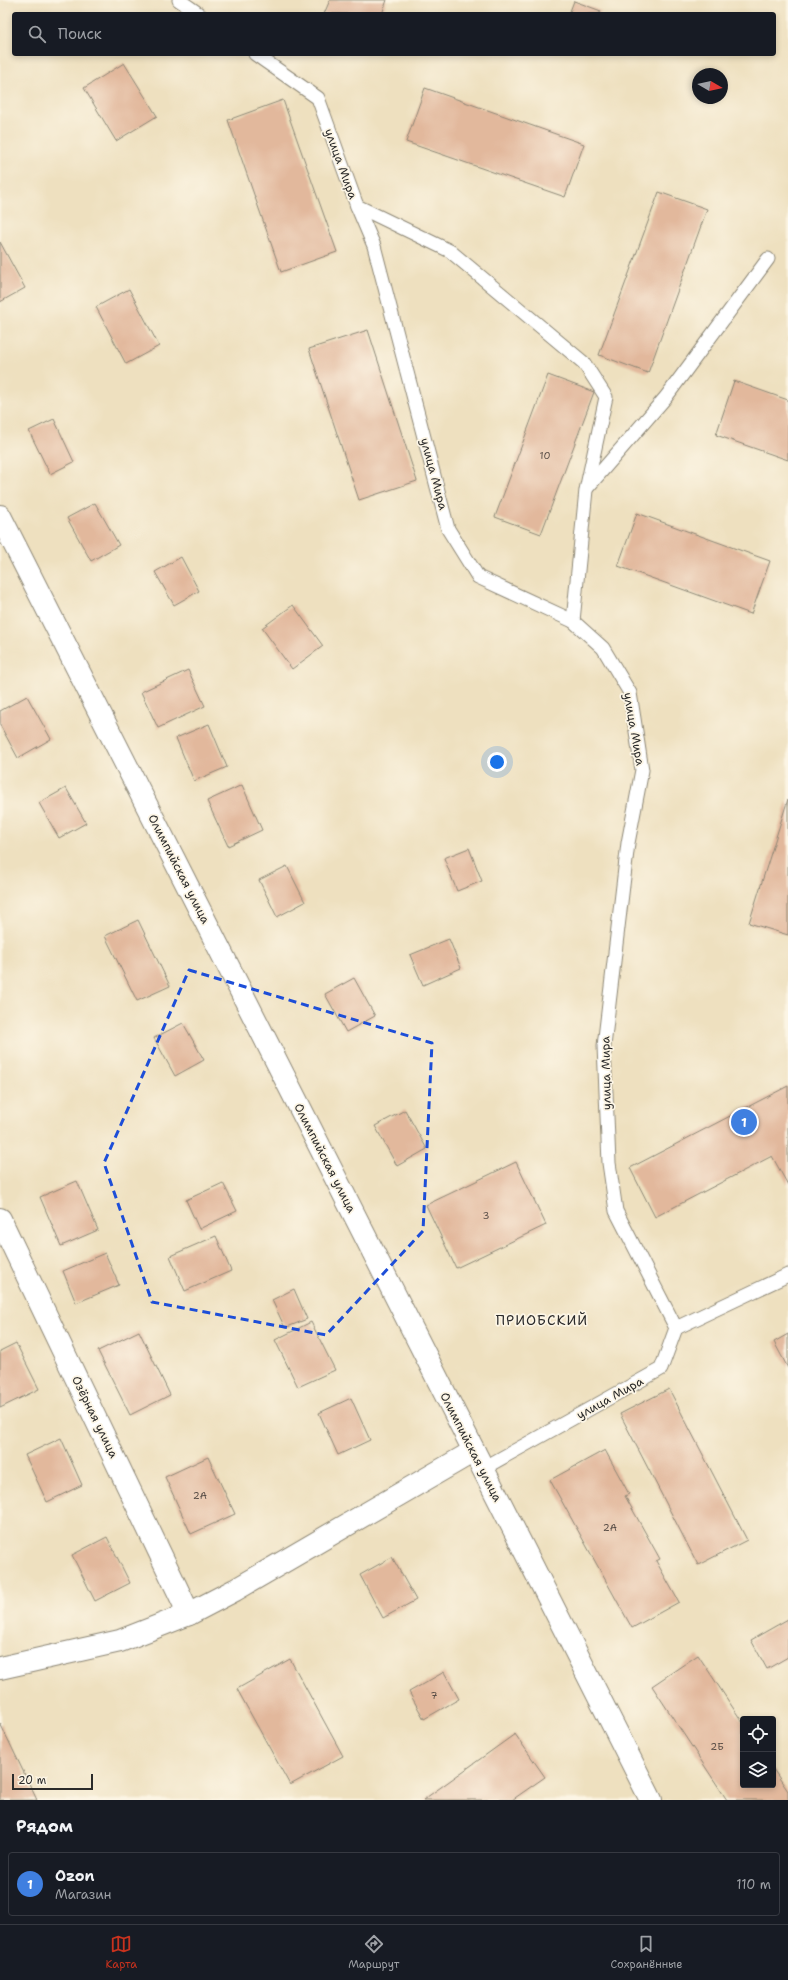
<!DOCTYPE html>
<html lang="ru">
<head>
<meta charset="utf-8">
<style>
  body { margin:0; font-family:"Shantell Sans",sans-serif; background:#20242c; color:#f1f3f6 }
  .controls { position:absolute; right:12px; bottom:12px; display:grid; overflow:hidden; border-radius:4px; box-shadow:0 2px 6px #0003 }
  .controls button { width:36px; height:36px; display:grid; place-items:center; padding:0; border:0; border-bottom:1px solid #363941; background:#171b24; color:#f1f3f6; font:20px sans-serif }
  .compass { position:absolute; left:692px; top:68px; width:36px; height:36px; border-radius:50%; background:#171b24; box-shadow:0 2px 6px #0003; rotate:99deg }
  .scale { position:absolute; left:12px; bottom:10px; width:81px; box-sizing:border-box; padding-left:4px; border:2px solid #2b2b2b; border-top:0; font-size:11px; line-height:14px; white-space:nowrap; color:#2b2b2b; -webkit-text-stroke:3px #fcf5e5; paint-order:stroke }
  .you { position:absolute; left:497px; top:762px; width:14px; height:14px; margin:-10px; border:3px solid #fff; border-radius:50%; background:#1a73e8; box-shadow:0 0 0 6px #1a73e833 }
  .badge { display:grid; place-items:center; width:26px; height:26px; border-radius:50%; background:#c8321e; color:#fff; font-size:13px; font-weight:700 }
  .pin { position:absolute; translate:-50% -50%; border:2px solid #fff; box-shadow:0 1px 4px #0006 }
  .list { margin:0; padding:0; list-style:none }
  h2 { display:flex; justify-content:space-between; align-items:center; height:52px; margin:0; padding:0 16px; font-size:17px }
  h2 small { font-size:13px; font-weight:400; color:#9ea1a6 }
  .list li { display:grid; grid-template-columns:26px 1fr auto; gap:12px; align-items:center; box-sizing:border-box; height:64px; margin:0 8px 8px; padding:0 8px; border:1px solid #363941; border-radius:4px }
  .list b { display:block; font-size:15px; white-space:nowrap }
  .list p { margin:0; font-size:13px; white-space:nowrap; color:#9ea1a6 }
  .list em { font-size:13px; font-style:normal; color:#9ea1a6 }
  .icon { flex:none; width:22px; height:22px; fill:none; stroke:currentColor; stroke-width:2; stroke-linecap:round; stroke-linejoin:round }
  .map { position:relative; flex:none; width:788px; height:1800px; overflow:hidden }
  .search { position:absolute; background:#171b24; box-shadow:0 2px 6px #0003; left:12px; right:12px; top:12px; height:44px; display:flex; align-items:center; gap:10px; box-sizing:border-box; padding:0 14px; border-radius:4px; color:#9ea1a6; font-size:15px }
  .sheet { height:124px; background:#171b24 }
  nav { display:flex; justify-content:space-around; align-items:center; box-sizing:border-box; height:56px; border-top:1px solid #363941; background:#171b24; font-size:11px; color:#9ea1a6 }
  nav a { display:grid; justify-items:center; gap:2px }
  nav .on { color:#c8321e }
  .map>svg:first-child { display:block }
  .building { fill:#e2b89c }
  .lines { fill:none; stroke-linecap:round; stroke-linejoin:round }
  .lane-casing { stroke:#8c8675; stroke-width:15 }
  .street-casing { stroke:#8c8675; stroke-width:24 }
  .lane { stroke:#fff; stroke-width:13 }
  .street { stroke:#fff; stroke-width:22 }
  .marked { fill:none; stroke:#1d4ed8; stroke-width:3; stroke-dasharray:8 5; stroke-linejoin:round }
  .labels { text-anchor:middle; stroke-width:3.5; stroke-linejoin:round; paint-order:stroke }
  .number-label { font-size:10px; fill:#594e47 }
  .street-label { font-size:12px; fill:#2b2b2b; stroke:#fcf5e5 }
  .quarter-label { font-size:14px; letter-spacing:1px; fill:#2b2b2b; stroke:#fcf5e5 }
</style>
</head>
<body>
<div class="map">
<svg width="788" height="1800" viewBox="0 0 788 1800">
  <rect width="100%" height="100%" fill="#fcf5e5"/>
  <filter id="ink" filterUnits="userSpaceOnUse"><feTurbulence type="fractalNoise" baseFrequency=".025" numOctaves="2"/><feDisplacementMap in="SourceGraphic" scale="8" xChannelSelector="R" yChannelSelector="G"/><feConvolveMatrix kernelMatrix="1 2 1 2 8 2 1 2 1" color-interpolation-filters="sRGB"/></filter>
  <filter id="wash" filterUnits="userSpaceOnUse"><feTurbulence type="fractalNoise" baseFrequency=".012" numOctaves="4" result="noise"/><feDisplacementMap in="SourceGraphic" scale="16" xChannelSelector="R" yChannelSelector="G"/><feGaussianBlur stdDeviation="0.9" result="paint"/><feColorMatrix in="noise" values="0 0 0 0 0 0 0 0 0 0 0 0 0 0 0 0 0 1.4 0 .05"/><feComposite in="paint" operator="in"/></filter>
  <g filter="url(#wash)">
    <rect width="100%" height="100%" fill="#eee0bf"/>
    <g id="blocks">
      <g class="building">
        <polygon points="330,0 387,0 382,14 324,14"/>
        <polygon points="574,1 601,11 599,14 569,14"/>
        <polygon points="124,63 157,116 116,141 84,88"/>
        <polygon points="425,88 584,144 565,197 406,142"/>
        <polygon points="283,100 337,252 281,272 228,120"/>
        <polygon points="659,192 707,209 648,373 599,355"/>
        <polygon points="0,242 25,288 0,302"/>
        <polygon points="129,289 159,346 126,364 96,307"/>
        <polygon points="368,330 417,481 359,500 309,349"/>
        <polygon points="548,375 594,392 541,534 495,517"/>
        <polygon points="734,381 788,400 788,460 716,435"/>
        <polygon points="54,419 74,462 50,474 29,431"/>
        <polygon points="95,503 119,545 91,561 67,518"/>
        <polygon points="637,513 770,561 751,614 618,566"/>
        <polygon points="181,557 199,591 174,605 155,572"/>
        <polygon points="293,605 323,646 292,669 262,628"/>
        <polygon points="188,670 205,706 158,728 141,692"/>
        <polygon points="27,696 51,739 18,758 0,725 0,711"/>
        <polygon points="209,724 227,767 194,781 176,738"/>
        <polygon points="242,785 262,830 228,846 207,801"/>
        <polygon points="66,788 86,823 59,838 39,803"/>
        <polygon points="788,799 788,935 749,923"/>
        <polygon points="469,848 482,881 457,891 444,858"/>
        <polygon points="287,866 305,902 277,917 259,880"/>
        <polygon points="138,920 170,986 137,1001 105,936"/>
        <polygon points="449,939 461,968 423,985 410,955"/>
        <polygon points="354,978 375,1016 346,1032 325,994"/>
        <polygon points="183,1023 204,1060 175,1076 154,1038"/>
        <polygon points="788,1086 788,1185 772,1156 655,1217 630,1168"/>
        <polygon points="405,1110 427,1149 397,1166 375,1126"/>
        <polygon points="516,1162 546,1225 456,1268 426,1205"/>
        <polygon points="77,1181 98,1230 61,1246 40,1197"/>
        <polygon points="223,1183 237,1211 199,1229 186,1200"/>
        <polygon points="216,1236 231,1271 185,1291 170,1256"/>
        <polygon points="105,1253 119,1285 76,1303 63,1271"/>
        <polygon points="294,1289 307,1319 285,1328 272,1300"/>
        <polygon points="311,1322 335,1370 298,1387 275,1340"/>
        <polygon points="139,1331 170,1395 130,1415 98,1351"/>
        <polygon points="788,1334 788,1368 774,1342"/>
        <polygon points="16,1343 39,1389 0,1408 0,1351"/>
        <polygon points="669,1389 747,1540 698,1565 620,1414"/>
        <polygon points="351,1398 370,1440 338,1455 319,1413"/>
        <polygon points="61,1438 82,1485 47,1502 25,1455"/>
        <polygon points="605,1450 629,1494 625,1496 660,1559 656,1561 679,1602 632,1628 550,1480"/>
        <polygon points="208,1457 235,1514 191,1534 165,1477"/>
        <polygon points="107,1537 130,1583 95,1601 72,1555"/>
        <polygon points="392,1557 416,1600 383,1618 360,1575"/>
        <polygon points="788,1619 788,1657 767,1669 751,1640"/>
        <polygon points="698,1655 743,1723 743,1785 773,1785 773,1769 788,1791 788,1800 727,1800 652,1686"/>
        <polygon points="290,1659 343,1756 290,1785 237,1689"/>
        <polygon points="444,1672 459,1699 424,1719 409,1692"/>
        <polygon points="0,1723 37,1800 0,1800"/>
        <polygon points="515,1734 545,1777 512,1800 423,1800"/>
      </g>
    </g>
  </g>
  <g filter="url(#ink)">
    <use href="#blocks" fill-opacity="0" stroke="#8c8675" stroke-width="1"/>
    <g class="lines">
      <g class="lane-casing">
        <g id="lane">
          <polyline points="179,0 199,14"/>
          <polyline points="255,54 318,98 357,206 374,246 448,529 478,577 573,621 603,648 630,693 642,770 628,843 604,1046 609,1163 616,1211 676,1328 661,1369 482,1469"/>
          <polyline points="357,206 450,251 584,363 606,397 586,490 573,621"/>
          <polyline points="587,488 666,397 768,259"/>
          <polyline points="676,1328 788,1275"/>
        </g>
      </g>
      <g class="street-casing">
        <g id="street">
          <polyline points="0,516 651,1800"/>
          <polyline points="0,1219 189,1614"/>
          <polyline points="0,1668 120,1641 189,1614 235,1590 474,1451"/>
        </g>
      </g>
      <use href="#lane" class="lane"/>
      <use href="#street" class="street"/>
    </g>
  </g>
  <path class="marked" d="M189,970L432,1043L423,1231L326,1335L152,1302L104,1163Z"/>
  <g class="labels">
    <g class="number-label">
      <text x="545" y="459">10</text>
      <text x="486" y="1219">3</text>
      <text x="200" y="1499">2А</text>
      <text x="610" y="1531">2А</text>
      <text x="434" y="1699">7</text>
      <text x="717" y="1750">2Б</text>
    </g>
    <g class="street-label">
      <text transform="translate(341 164) rotate(70)" y="4">улица Мира</text>
      <text transform="translate(434 474) rotate(75)" y="4">улица Мира</text>
      <text transform="translate(634 729) rotate(80)" y="4">улица Мира</text>
      <text transform="translate(179 869) rotate(63)" y="4">Олимпийская улица</text>
      <text transform="translate(606 1073) rotate(-91)" y="4">улица Мира</text>
      <text transform="translate(325 1158) rotate(63)" y="4">Олимпийская улица</text>
      <text transform="translate(610 1398) rotate(-29)" y="4">улица Мира</text>
      <text transform="translate(95 1417) rotate(64)" y="4">Озёрная улица</text>
      <text transform="translate(471 1447) rotate(63)" y="4">Олимпийская улица</text>
    </g>
    <g class="quarter-label">
      <text x="542" y="1325">ПРИОБСКИЙ</text>
    </g>
  </g>
</svg>
<div class="controls">
<button><svg class="icon" aria-label="locate" viewBox="0 0 24 24"><circle cx="12" cy="12" r="6"/><path d="M12 2v4M12 18v4M2 12h4M18 12h4"/></svg></button>
<button><svg class="icon" aria-label="layers" viewBox="0 0 24 24"><path d="M12 4l9 5-9 5-9-5zM3 14l9 5 9-5"/></svg></button>
</div>
<svg class="compass" viewBox="-18 -18 36 36"><path d="M0-13l5 13h-10z" fill="#e53935"/><path d="M0 13l5-13h-10z" fill="#9ea1a6"/></svg>
<div class="scale">20 m</div>
<div class="you"></div>
<div class="pin badge" style="left:744px;top:1122px;background:#3f7fe0">1</div>
<div class="search"><svg class="icon" aria-label="search" viewBox="0 0 24 24"><circle cx="10" cy="10" r="6"/><path d="M15 15l6 6"/></svg>Поиск</div>
</div>
<section class="sheet">
<h2>Рядом<small></small></h2>
<ul class="list">
<li><span class="badge" style="background:#3f7fe0">1</span><div><b>Ozon</b><p>Магазин</p></div><em>110 m</em></li>
</ul>
</section>
<nav>
<a class="on"><svg class="icon" aria-label="map" viewBox="0 0 24 24"><path d="M3 6l6-2 6 2 6-2v14l-6 2-6-2-6 2zM9 4v14M15 6v14"/></svg>Карта</a>
<a><svg class="icon" aria-label="directions" viewBox="0 0 24 24"><path d="M12 3l9 9-9 9-9-9zM9 14v-3h6M13 9l2 2-2 2"/></svg>Маршрут</a>
<a><svg class="icon" aria-label="saved" viewBox="0 0 24 24"><path d="M7 4h10v16l-5-4-5 4z"/></svg>Сохранённые</a>
</nav>
</body>
</html>
